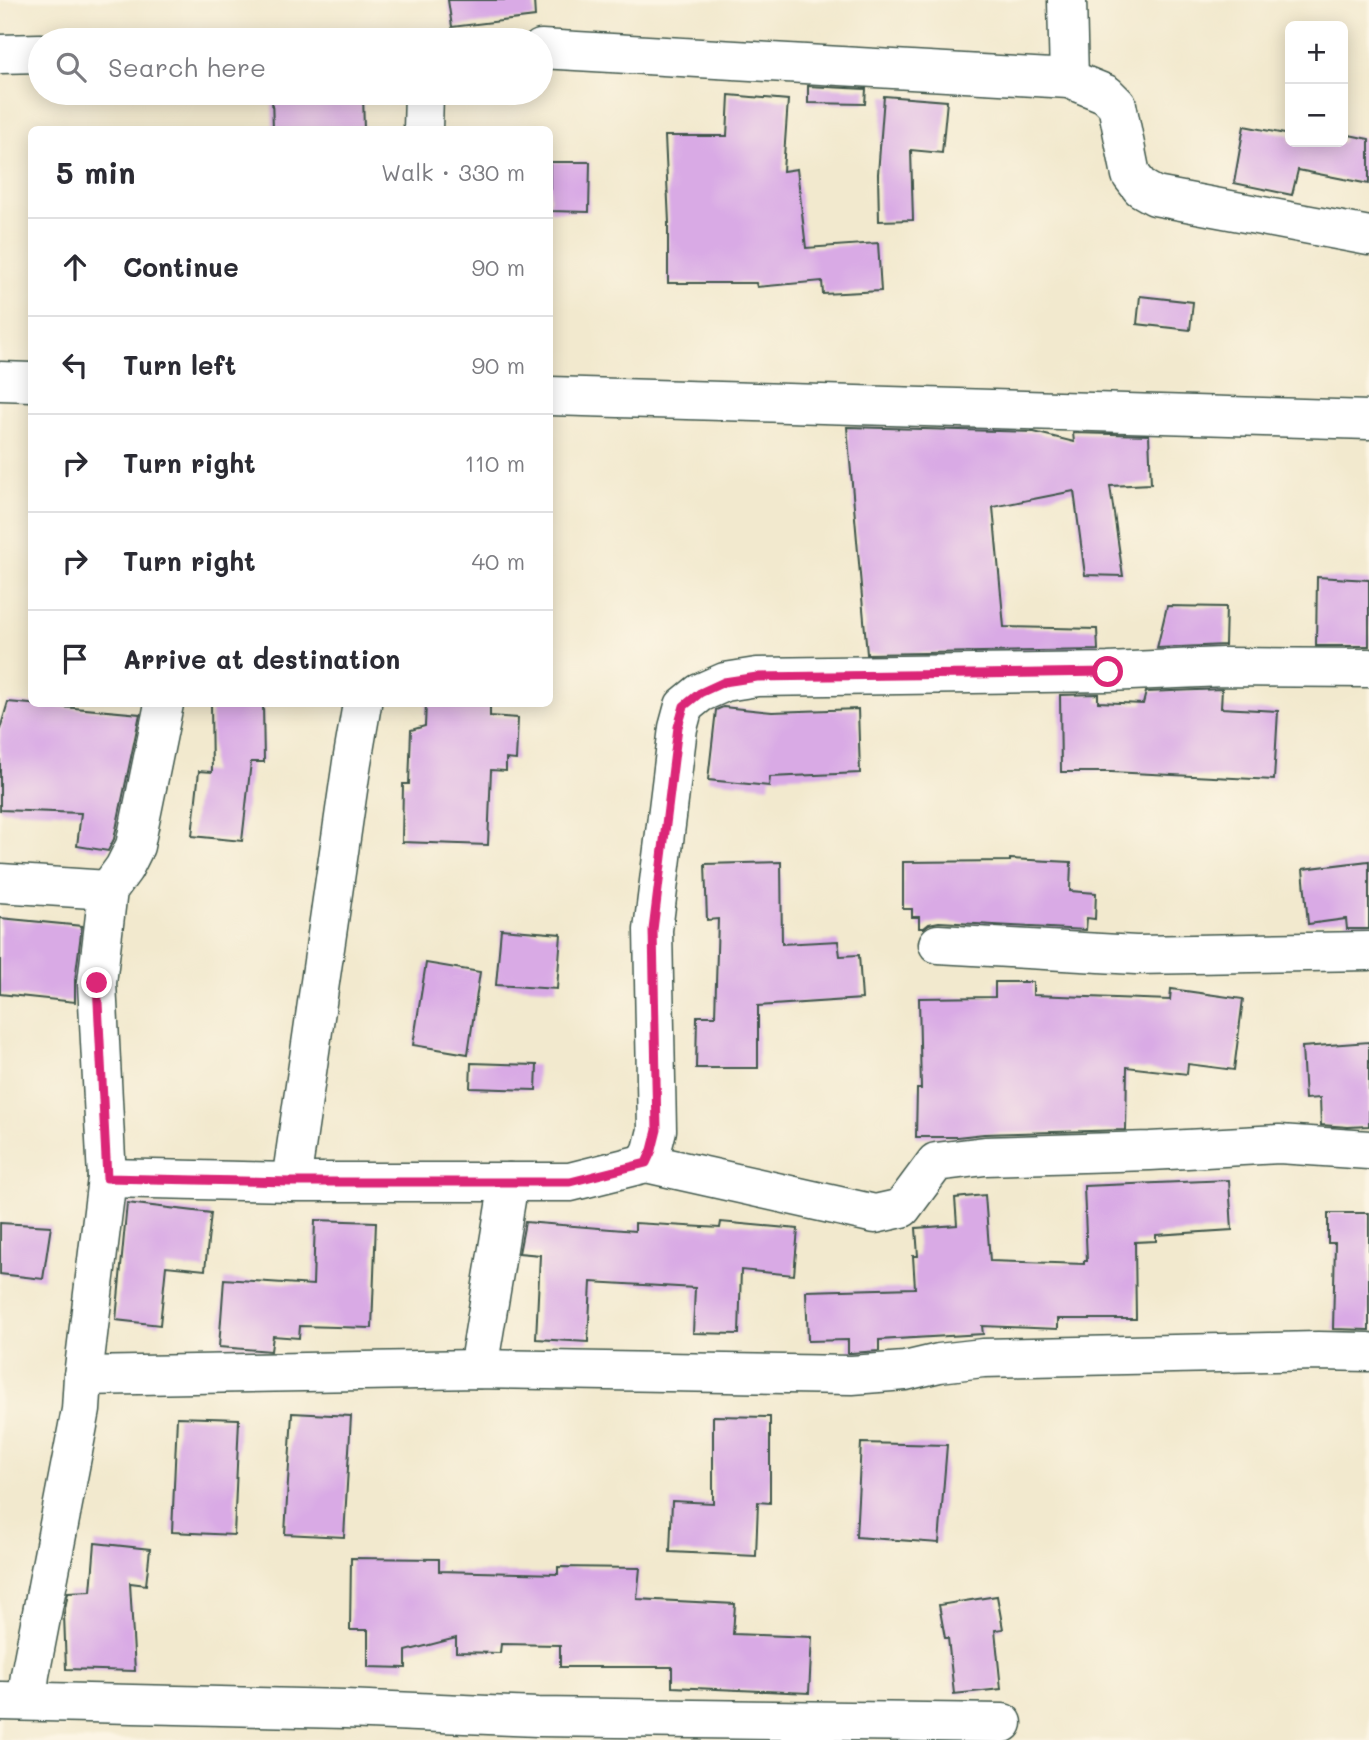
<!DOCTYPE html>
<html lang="en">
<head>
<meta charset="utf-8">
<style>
  body { margin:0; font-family:Mali,sans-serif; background:#f2f2f3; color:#2b2b33 }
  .controls { position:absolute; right:21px; top:21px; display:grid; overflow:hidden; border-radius:10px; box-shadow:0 4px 18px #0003 }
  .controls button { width:63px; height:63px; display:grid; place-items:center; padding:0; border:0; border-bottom:2px solid #e1e1e2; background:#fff; color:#2b2b33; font:35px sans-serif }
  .stop { position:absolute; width:21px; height:21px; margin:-16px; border:5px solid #db2777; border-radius:50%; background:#fff }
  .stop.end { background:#db2777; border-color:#fff; box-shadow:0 2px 7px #0008 }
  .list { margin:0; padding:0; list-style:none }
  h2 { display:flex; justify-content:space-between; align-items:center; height:91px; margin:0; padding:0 28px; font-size:30px }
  h2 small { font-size:23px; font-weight:400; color:#7c7c81 }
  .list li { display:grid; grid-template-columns:46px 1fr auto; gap:21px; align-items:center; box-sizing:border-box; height:98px; padding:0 28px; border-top:2px solid #e1e1e2 }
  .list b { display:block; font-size:26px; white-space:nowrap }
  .list em { font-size:23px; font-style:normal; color:#7c7c81 }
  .icon { flex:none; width:38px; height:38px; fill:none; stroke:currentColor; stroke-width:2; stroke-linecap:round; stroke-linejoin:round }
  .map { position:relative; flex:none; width:1369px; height:1740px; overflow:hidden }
  .search { position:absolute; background:#fff; box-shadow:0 4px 18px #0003; left:28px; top:28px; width:525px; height:77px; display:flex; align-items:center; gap:18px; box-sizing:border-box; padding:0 24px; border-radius:38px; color:#7c7c81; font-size:26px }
  .panel { position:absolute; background:#fff; box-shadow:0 4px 18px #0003; left:28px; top:126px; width:525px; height:581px; border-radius:10px }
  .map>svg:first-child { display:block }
  .building { fill:#d9aae5 }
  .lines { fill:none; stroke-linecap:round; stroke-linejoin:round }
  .street-casing { stroke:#3f574b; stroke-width:41 }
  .street { stroke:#fff; stroke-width:38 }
  .route { stroke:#db2777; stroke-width:9 }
</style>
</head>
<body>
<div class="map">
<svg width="1369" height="1740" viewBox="0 0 1369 1740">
  <rect width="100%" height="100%" fill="#fcf5e5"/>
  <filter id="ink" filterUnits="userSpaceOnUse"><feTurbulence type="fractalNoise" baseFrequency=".0143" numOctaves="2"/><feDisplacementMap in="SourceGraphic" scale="14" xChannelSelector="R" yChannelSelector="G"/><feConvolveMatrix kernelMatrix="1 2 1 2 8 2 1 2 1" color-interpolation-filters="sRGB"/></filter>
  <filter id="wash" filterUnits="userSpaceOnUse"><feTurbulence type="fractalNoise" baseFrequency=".00686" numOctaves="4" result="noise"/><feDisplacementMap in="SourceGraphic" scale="28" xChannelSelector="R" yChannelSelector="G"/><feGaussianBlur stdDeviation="1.57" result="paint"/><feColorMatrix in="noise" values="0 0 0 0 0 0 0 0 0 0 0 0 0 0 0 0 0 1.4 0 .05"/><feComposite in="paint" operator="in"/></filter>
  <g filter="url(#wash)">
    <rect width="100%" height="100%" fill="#f2e9ce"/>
    <g id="blocks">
      <g class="building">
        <polygon points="448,0 534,0 535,17 452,27"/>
        <polygon points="808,86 866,89 865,104 808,103"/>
        <polygon points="363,95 364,130 273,130 272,96"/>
        <polygon points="729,95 788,100 783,171 797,169 806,248 878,243 881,291 823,294 822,281 757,287 756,283 668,283 668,223 669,223 665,136 727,136"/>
        <polygon points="884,96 947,101 942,153 911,150 913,220 879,221 878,174"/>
        <polygon points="1244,126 1290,135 1290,142 1343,142 1344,134 1369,139 1369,184 1298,170 1292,195 1234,183"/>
        <polygon points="550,162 590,162 589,212 550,211"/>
        <polygon points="1140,296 1193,302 1190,330 1137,324"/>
        <polygon points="847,427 1034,432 1074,442 1073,433 1149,435 1151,484 1110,486 1123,576 1085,575 1074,491 993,507 1004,627 1097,629 1098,650 867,654"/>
        <polygon points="1317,577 1369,580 1369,646 1316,646"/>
        <polygon points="1167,606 1226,607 1225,645 1157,648"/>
        <polygon points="1222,689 1221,708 1278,711 1274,780 1111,772 1061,772 1060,695 1098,694 1098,702 1143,704 1146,692"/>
        <polygon points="8,702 140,714 114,839 108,851 77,846 81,813 0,810 0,729"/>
        <polygon points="211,704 263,704 264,762 251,762 242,841 192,836 199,771 212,772"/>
        <polygon points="426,704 490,705 490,716 518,718 516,760 506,759 506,771 491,770 488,845 402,842 403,784 409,784 411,730 425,726"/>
        <polygon points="723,707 772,712 858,709 860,773 770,777 769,786 708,780 716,710"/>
        <polygon points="1010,859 1071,862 1070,891 1096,893 1095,919 1087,918 1086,930 939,922 929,924 924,928 919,928 919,917 912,917 912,909 903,909 903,862 1010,861"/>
        <polygon points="1369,861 1369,929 1347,929 1346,919 1308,924 1303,869"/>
        <polygon points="781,862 782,944 838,941 840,956 859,955 862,999 758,1006 758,1068 696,1068 697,1016 715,1016 718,919 707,920 705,864"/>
        <polygon points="0,918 82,926 75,980 75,1002 0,994"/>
        <polygon points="501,929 561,934 557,989 496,985"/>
        <polygon points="426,963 480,972 468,1054 413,1045"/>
        <polygon points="995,982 1033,982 1033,995 1170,1000 1171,989 1243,999 1234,1070 1188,1064 1187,1074 1127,1067 1126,1130 984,1134 957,1137 916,1137 917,1089 921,1089 919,998 995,997"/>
        <polygon points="1369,1042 1369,1126 1348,1127 1321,1125 1320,1098 1305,1099 1302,1047"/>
        <polygon points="471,1063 537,1065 536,1090 470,1088"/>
        <polygon points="1229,1180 1232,1230 1156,1235 1156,1241 1135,1242 1136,1319 1058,1319 1058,1329 982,1326 983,1334 879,1340 879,1351 851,1353 848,1353 848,1340 808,1341 806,1291 915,1288 913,1256 918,1256 916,1228 957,1225 955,1198 985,1195 990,1261 1084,1264 1084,1261 1087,1261 1084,1186"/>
        <polygon points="127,1203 211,1213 205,1270 166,1266 160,1325 116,1320"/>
        <polygon points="1328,1213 1369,1213 1369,1330 1333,1329 1335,1243 1328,1243"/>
        <polygon points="315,1220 376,1222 372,1328 300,1326 299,1338 273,1336 271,1351 219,1347 224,1279 313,1285"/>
        <polygon points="525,1222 635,1231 635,1223 720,1228 721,1222 798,1229 794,1275 741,1270 739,1334 693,1333 695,1288 591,1282 588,1342 536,1339 540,1255 519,1253"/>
        <polygon points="0,1223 51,1226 43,1279 0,1274"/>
        <polygon points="292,1413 351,1416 344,1537 285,1534"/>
        <polygon points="713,1416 770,1417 770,1503 758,1502 756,1556 670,1552 672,1501 713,1503"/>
        <polygon points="177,1417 239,1419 234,1535 172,1532"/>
        <polygon points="861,1443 947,1445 939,1543 856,1537"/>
        <polygon points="95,1543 150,1549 146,1585 130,1583 135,1671 66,1669 64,1614 68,1592 91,1591"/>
        <polygon points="351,1558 439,1559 439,1571 558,1574 558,1567 640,1568 637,1599 735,1604 733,1634 812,1637 809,1693 672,1687 672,1667 560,1667 560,1645 501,1644 500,1653 456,1652 456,1638 406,1651 406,1668 368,1667 368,1630 350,1630"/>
        <polygon points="997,1596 1003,1629 995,1630 1001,1689 954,1694 948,1638 945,1638 939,1605"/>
      </g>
    </g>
  </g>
  <g filter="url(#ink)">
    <use href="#blocks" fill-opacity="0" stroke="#3f574b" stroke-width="2"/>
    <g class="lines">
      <g class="street-casing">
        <g id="street">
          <polyline points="1067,0 1069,79"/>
          <polyline points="541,49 1069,79 1106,94 1117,105 1131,175 1141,188 1155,196 1369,236"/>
          <polyline points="0,54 40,53"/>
          <polyline points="423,130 424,93"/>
          <polyline points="0,381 32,382"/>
          <polyline points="550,396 1369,420"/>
          <polyline points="0,883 108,890"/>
          <polyline points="938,944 1136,955 1369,951"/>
          <polyline points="646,1163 652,1150 657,1130 653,930 678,728 684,706 700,693 725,682 757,677 1108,672 1223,667 1369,668"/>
          <polyline points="107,1178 291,1182 570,1182 646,1163 875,1214 902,1208 936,1162 985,1156 1150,1151 1279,1144 1369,1150"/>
          <polyline points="291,1182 352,762 362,704"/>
          <polyline points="478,1369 509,1182"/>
          <polyline points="83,1376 478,1369 852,1375 905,1371 939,1363 983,1358 1318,1351 1369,1352"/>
          <polyline points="1,1701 345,1709 538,1717 1003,1723"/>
          <polyline points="27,1701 30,1675 81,1410 83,1376 107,1178 97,983 108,890 124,868 135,846 164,704"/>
        </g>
      </g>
      <use href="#street" class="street"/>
    </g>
  </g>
  <g class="lines" filter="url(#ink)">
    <polyline class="route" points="97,983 107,1178 291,1182 570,1182 646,1163 652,1150 657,1130 653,930 678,727 684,706 700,693 724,682 757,677 1108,672"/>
  </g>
</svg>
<div class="controls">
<button>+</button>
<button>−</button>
</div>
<div class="stop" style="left:1108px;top:672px"></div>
<div class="stop end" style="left:97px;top:983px"></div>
<div class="search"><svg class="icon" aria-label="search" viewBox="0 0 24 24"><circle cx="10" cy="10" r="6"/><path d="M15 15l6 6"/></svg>Search here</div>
<section class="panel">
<h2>5 min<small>Walk · 330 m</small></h2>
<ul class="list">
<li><svg class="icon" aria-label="ahead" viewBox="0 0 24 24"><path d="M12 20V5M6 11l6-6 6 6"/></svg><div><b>Continue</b></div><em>90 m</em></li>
<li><svg class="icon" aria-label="left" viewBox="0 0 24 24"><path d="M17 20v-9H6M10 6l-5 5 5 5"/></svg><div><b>Turn left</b></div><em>90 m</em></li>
<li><svg class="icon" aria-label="right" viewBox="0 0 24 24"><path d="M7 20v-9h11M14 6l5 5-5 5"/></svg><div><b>Turn right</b></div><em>110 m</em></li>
<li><svg class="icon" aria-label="right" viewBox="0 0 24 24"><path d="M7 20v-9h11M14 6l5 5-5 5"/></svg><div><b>Turn right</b></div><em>40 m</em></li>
<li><svg class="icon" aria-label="arrive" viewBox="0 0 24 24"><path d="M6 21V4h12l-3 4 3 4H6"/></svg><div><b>Arrive at destination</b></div></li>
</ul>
</section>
</div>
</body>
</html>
